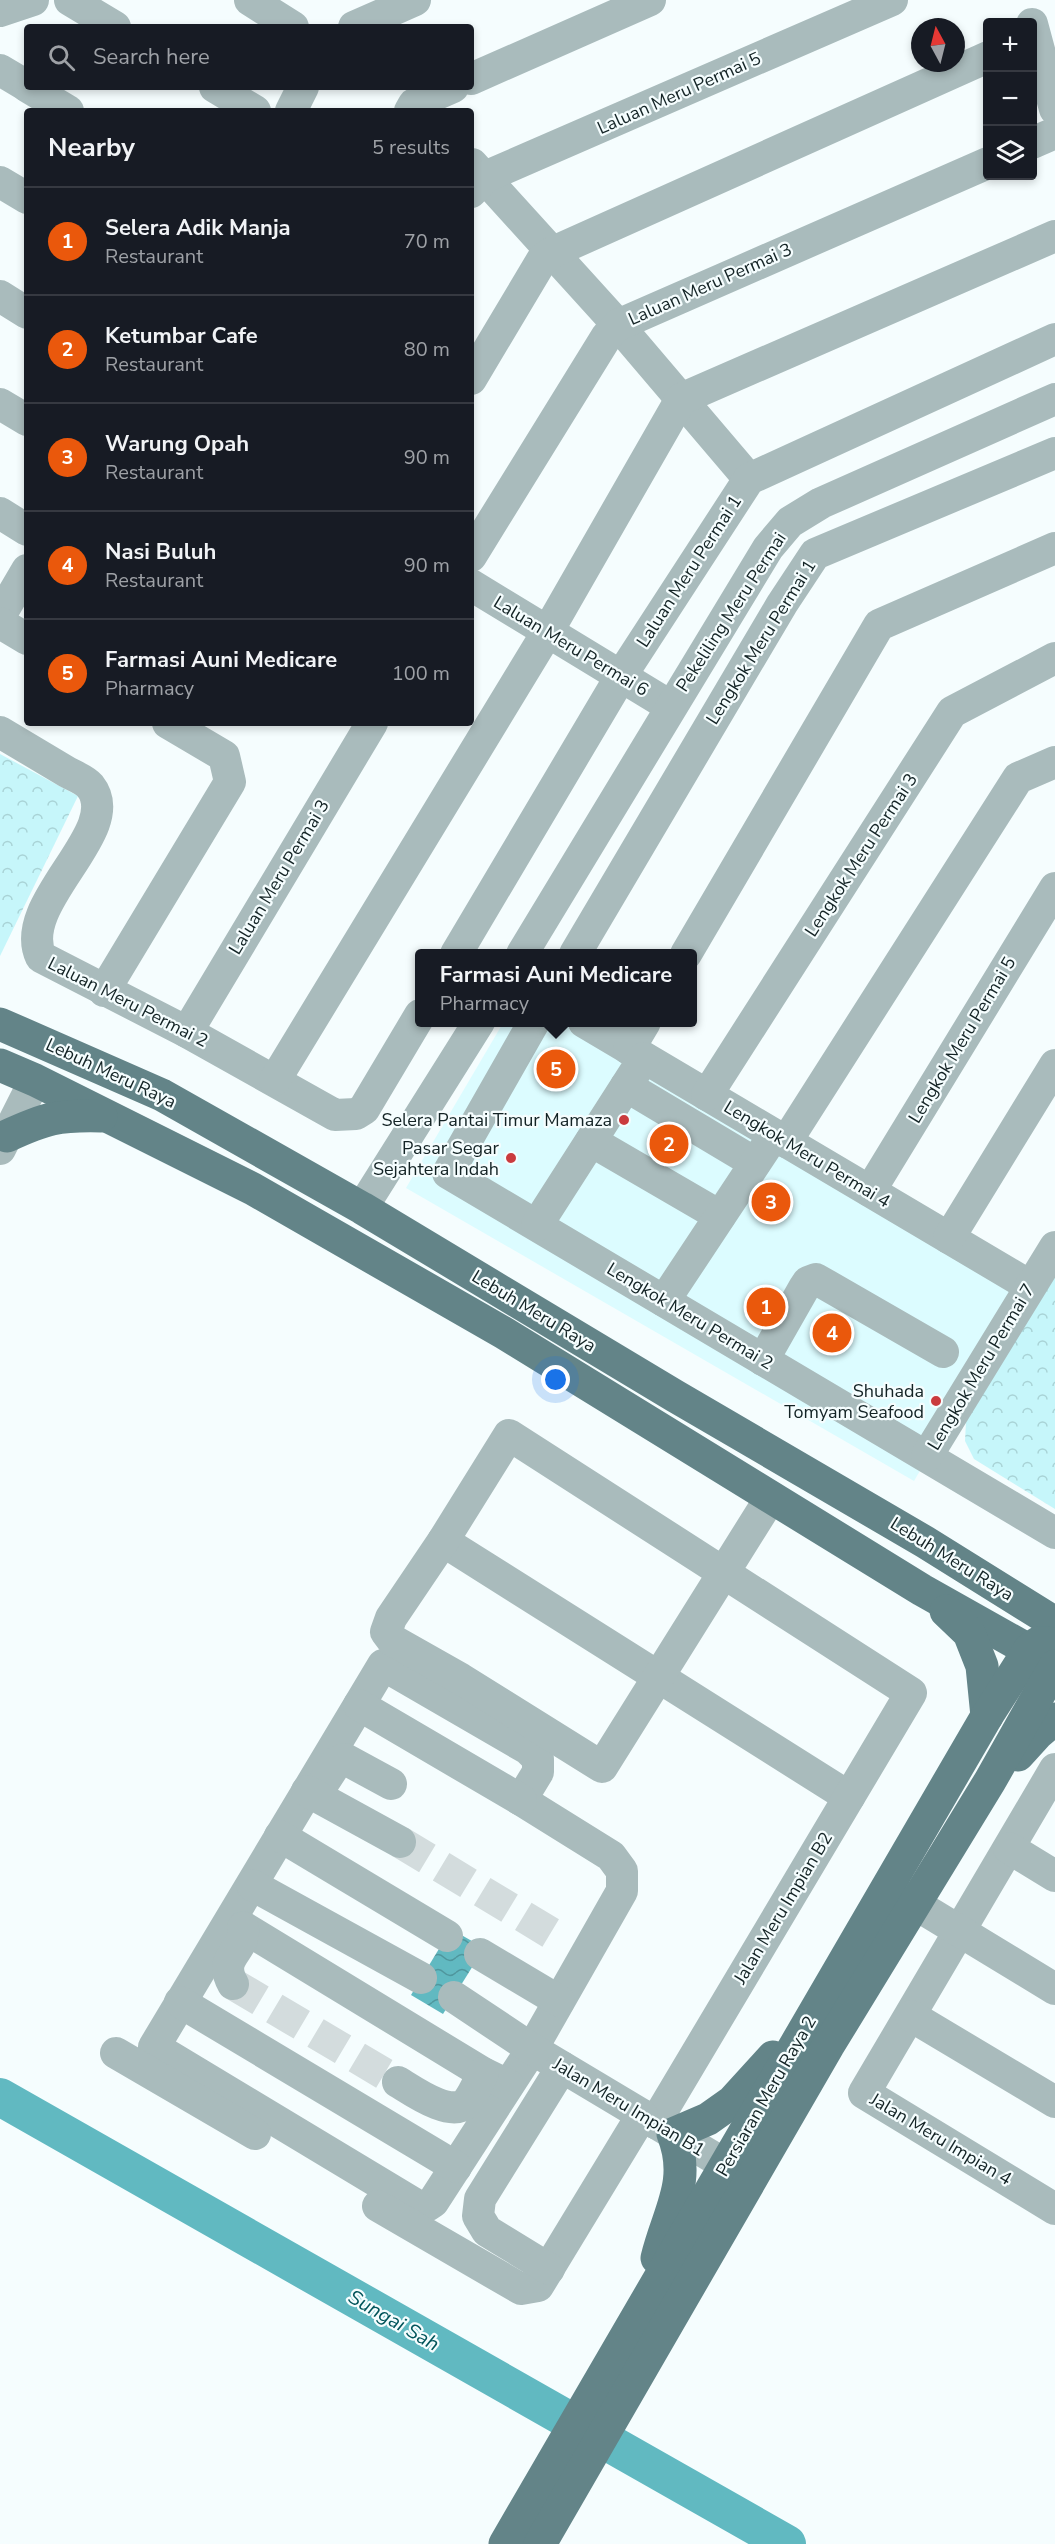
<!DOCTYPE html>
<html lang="en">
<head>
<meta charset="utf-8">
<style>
  body { margin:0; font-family:"Nunito Sans",sans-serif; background:#20242c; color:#f1f3f6 }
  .controls { position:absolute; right:18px; top:18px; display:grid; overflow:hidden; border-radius:6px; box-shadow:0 3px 9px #0003 }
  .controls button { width:54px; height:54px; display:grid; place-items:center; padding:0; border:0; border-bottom:2px solid #363941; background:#171b24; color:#f1f3f6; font:30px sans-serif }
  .compass { position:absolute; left:911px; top:18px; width:54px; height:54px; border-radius:50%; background:#171b24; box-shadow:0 3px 9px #0003; rotate:353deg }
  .you { position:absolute; left:556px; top:1380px; width:21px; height:21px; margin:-15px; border:4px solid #fff; border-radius:50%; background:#1a73e8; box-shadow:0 0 0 9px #1a73e833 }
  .badge { display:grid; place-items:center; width:39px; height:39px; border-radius:50%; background:#ea580c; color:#fff; font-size:20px; font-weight:700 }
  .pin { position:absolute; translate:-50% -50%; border:3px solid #fff; box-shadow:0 2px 6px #0006 }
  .popup { position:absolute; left:415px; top:949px; width:282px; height:78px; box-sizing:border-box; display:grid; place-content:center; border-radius:6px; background:#171b24; filter:drop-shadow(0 2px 4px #0005); font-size:20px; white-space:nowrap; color:#9ea1a6 }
  .popup b { font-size:22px; color:#f1f3f6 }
  .popup::after { content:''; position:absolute; left:50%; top:100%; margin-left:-12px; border:12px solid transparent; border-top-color:#171b24 }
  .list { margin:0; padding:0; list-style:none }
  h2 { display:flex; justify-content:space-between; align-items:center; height:78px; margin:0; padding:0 24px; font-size:26px }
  h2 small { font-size:20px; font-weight:400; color:#9ea1a6 }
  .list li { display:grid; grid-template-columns:39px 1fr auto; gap:18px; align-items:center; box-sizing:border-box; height:108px; padding:0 24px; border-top:2px solid #363941 }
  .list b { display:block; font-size:22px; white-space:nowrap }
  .list p { margin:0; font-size:20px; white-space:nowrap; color:#9ea1a6 }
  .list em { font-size:20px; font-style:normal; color:#9ea1a6 }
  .icon { flex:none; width:33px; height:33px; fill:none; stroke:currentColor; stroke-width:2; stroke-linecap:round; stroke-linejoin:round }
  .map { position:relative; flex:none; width:1055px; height:2544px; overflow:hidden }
  .search { position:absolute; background:#171b24; box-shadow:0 3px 9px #0003; left:24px; top:24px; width:450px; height:66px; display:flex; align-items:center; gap:15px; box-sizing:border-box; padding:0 21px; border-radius:6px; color:#9ea1a6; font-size:22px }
  .panel { position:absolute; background:#171b24; box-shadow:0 3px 9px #0003; left:24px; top:108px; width:450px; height:618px; border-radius:6px }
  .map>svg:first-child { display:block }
  .built { fill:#dcfcff }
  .forest { fill:url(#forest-crowns) }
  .water { fill:url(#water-waves) }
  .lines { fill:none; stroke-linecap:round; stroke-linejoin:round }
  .river { stroke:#61b9c1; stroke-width:38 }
  .minor-tunnel { stroke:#d3dcdd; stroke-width:32; stroke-dasharray:32 16; stroke-linecap:butt }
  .minor { stroke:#a9bbbc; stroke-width:32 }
  .major { stroke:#638488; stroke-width:33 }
  .poi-dot { fill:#ca3b3e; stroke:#f5fdfe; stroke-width:2 }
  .labels { text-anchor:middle; stroke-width:4.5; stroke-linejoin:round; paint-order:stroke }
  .street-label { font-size:18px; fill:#132325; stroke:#f5fdfe }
  .poi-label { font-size:18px; fill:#132325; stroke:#f5fdfe; text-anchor:end }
  .water-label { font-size:20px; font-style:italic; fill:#02555b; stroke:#f5fdfe }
</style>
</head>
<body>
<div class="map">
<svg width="1055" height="2544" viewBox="0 0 1055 2544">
  <defs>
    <pattern id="forest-crowns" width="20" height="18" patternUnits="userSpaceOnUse" patternTransform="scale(1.5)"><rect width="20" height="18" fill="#c6f6fa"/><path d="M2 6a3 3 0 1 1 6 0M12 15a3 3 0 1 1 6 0" fill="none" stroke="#a9d3d6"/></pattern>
    <pattern id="water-waves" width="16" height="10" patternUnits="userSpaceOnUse" patternTransform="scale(1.5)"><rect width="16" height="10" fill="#61b9c1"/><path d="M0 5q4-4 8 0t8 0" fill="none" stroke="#4f969d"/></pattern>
  </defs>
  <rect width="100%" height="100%" fill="#f5fdfe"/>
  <polygon class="built" points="503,1023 579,1023 1030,1283 914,1481 406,1188"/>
  <g class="forest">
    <polygon points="0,754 78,796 0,956"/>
    <polygon points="1055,1275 1055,1509 974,1459 965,1441 966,1422"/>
  </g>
  <polygon class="water" points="451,1929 484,1948 443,2014 411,1995"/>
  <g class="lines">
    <polyline class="river" points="0,2097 787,2544"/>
    <g class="minor-tunnel">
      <polyline points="400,1842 564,1941"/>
      <polyline points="233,1984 398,2082"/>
    </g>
    <g class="minor">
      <polyline points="70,0 115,27"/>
      <polyline points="250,0 293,27"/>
      <polyline points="0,11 33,0"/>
      <polyline points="1032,24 1055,109"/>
      <polyline points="354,27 415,0"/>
      <polyline points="0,70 27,86"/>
      <polyline points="471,79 650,0"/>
      <polyline points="28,87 68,111"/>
      <polyline points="215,87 255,111"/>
      <polyline points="291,111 303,87"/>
      <polyline points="410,111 414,104 453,87"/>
      <polyline points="1032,143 1055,133"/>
      <polyline points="472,164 618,325 749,479"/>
      <polyline points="0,182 27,198"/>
      <polyline points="471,192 485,177 892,0"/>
      <polyline points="0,296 27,313"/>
      <polyline points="471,379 542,260 553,252 988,57"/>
      <polyline points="0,404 27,420"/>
      <polyline points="0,513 27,530"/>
      <polyline points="471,556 607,336 618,325 988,163"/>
      <polyline points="471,585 670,706"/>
      <polyline points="0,616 27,570"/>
      <polyline points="0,623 27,639"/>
      <path d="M0,732C22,745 45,759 67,772C74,776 85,780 90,786C126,831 15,902 41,957L187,1032L335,1115L356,1114L364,1109L420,1015"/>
      <polyline points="456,954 621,676 749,479 1055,339"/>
      <polyline points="522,954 768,548 790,522 821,503 1055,399"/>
      <polyline points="575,954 782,604 815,554 1055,453"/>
      <polyline points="686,954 879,625 1055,548"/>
      <polyline points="104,991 230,782 224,756 168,723"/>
      <polyline points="534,1022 448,1173 1055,1533"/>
      <polyline points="584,1022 1030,1286"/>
      <polyline points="187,1032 372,723"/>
      <polyline points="629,1049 645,1022"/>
      <polyline points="275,1080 548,631 681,399 1055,236"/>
      <polyline points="626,1086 755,1163"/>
      <polyline points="707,1095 952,712 1055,658"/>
      <polyline points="591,1141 720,1216"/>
      <polyline points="786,1142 1018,778 1055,762"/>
      <polyline points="0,1149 35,1080"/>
      <polyline points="870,1191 1055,888"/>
      <polyline points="362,1208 479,1022"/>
      <polyline points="537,1225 644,1058"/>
      <polyline points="949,1238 1055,1065"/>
      <polyline points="664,1301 774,1135"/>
      <polyline points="763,1360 804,1288 808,1282 816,1279 943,1352"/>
      <polyline points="927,1456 1055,1247"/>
      <polyline points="443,1541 849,1797"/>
      <polygon points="383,1665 528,1749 538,1759 538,1772 521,1800 611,1856 622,1871 622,1891 532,2049 433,2202 427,2206 418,2206 154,2047"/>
      <polyline points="359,1705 521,1800"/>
      <polyline points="1055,1769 864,2093 1055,2209"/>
      <polyline points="322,1785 337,1762 345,1759 391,1784"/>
      <polyline points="307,1791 400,1842"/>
      <polyline points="280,1836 447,1936"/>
      <polyline points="1009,1848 1055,1876"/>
      <polyline points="252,1885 421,1978"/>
      <polyline points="892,1890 1055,1989"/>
      <polyline points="243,1927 483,2073 508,2085"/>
      <polyline points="480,1954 559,2001"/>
      <path d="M233,1984C217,1956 246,1952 243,1928"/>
      <polyline points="454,1997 532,2049 726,2165"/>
      <polyline points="180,2002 456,2167"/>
      <polyline points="911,2016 1055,2102"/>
      <polyline points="116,2053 255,2134"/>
      <path d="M398,2082C413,2091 452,2119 467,2102C474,2094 478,2082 483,2073"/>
      <polyline points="655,2123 911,1693 509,1435 443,1541 391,1618 386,1632 392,1640 461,1679 602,1767 771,1497"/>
      <polyline points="378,2206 521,2289 538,2286 642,2115"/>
      <polyline points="549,2269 487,2231 478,2216 480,2199 562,2067"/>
    </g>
    <g class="major">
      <polyline points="0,1024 162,1095 362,1208 675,1396 925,1542 1055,1623"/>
      <polyline points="0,1065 35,1080 253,1189 504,1333 922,1590 1055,1665"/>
      <path d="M7,1136C46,1118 58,1115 101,1116"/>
      <polyline points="946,1611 969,1633 982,1666 987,1716"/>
      <polyline points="1018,1755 1038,1733 1055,1719"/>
      <path d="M657,2258C668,2212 692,2182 673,2134L708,2119L732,2102L773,2057"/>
      <polyline points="505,2544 987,1716 1029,1650 1038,1643 1048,1643"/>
      <polyline points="540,2544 828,2046 990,1781 1055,1666"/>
    </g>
  </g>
  <g class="poi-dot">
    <circle cx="624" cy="1120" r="6"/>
    <circle cx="511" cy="1158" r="6"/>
    <circle cx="936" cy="1401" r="6"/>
  </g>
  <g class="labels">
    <g class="street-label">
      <text transform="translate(679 93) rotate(-24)" y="6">Laluan Meru Permai 5</text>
      <text transform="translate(710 284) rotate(-24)" y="6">Laluan Meru Permai 3</text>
      <text transform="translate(689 571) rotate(-57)" y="6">Laluan Meru Permai 1</text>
      <text transform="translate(731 612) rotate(-57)" y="6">Pekeliling Meru Permai</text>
      <text transform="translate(761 642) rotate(-58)" y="6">Lengkok Meru Permai 1</text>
      <text transform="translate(571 646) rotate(31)" y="6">Laluan Meru Permai 6</text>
      <text transform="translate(861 855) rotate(-57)" y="6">Lengkok Meru Permai 3</text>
      <text transform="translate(279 877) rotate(-59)" y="6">Laluan Meru Permai 3</text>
      <text transform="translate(128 1002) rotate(27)" y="6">Laluan Meru Permai 2</text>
      <text transform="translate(962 1040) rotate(-59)" y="6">Lengkok Meru Permai 5</text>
      <text transform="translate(111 1073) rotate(25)" y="6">Lebuh Meru Raya</text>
      <text transform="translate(807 1154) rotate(31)" y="6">Lengkok Meru Permai 4</text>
      <text transform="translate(534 1311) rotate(31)" y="6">Lebuh Meru Raya</text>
      <text transform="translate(690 1316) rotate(31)" y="6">Lengkok Meru Permai 2</text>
      <text transform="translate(981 1367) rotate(-59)" y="6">Lengkok Meru Permai 7</text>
      <text transform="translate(952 1559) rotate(32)" y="6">Lebuh Meru Raya</text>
      <text transform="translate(783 1908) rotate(-59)" y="6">Jalan Meru Impian B2</text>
      <text transform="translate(766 2096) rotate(-60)" y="6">Persiaran Meru Raya 2</text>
      <text transform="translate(629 2107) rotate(31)" y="6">Jalan Meru Impian B1</text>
      <text transform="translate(941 2139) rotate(31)" y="6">Jalan Meru Impian 4</text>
    </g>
    <g class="poi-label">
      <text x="612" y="1126">Selera Pantai Timur Mamaza</text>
      <text x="499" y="1154">Pasar Segar<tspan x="499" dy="21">Sejahtera Indah</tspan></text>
      <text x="924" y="1397">Shuhada<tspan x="924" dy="21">Tomyam Seafood</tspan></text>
    </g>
    <g class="water-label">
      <text transform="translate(394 2320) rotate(30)" y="7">Sungai Sah</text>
    </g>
  </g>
</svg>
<div class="controls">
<button>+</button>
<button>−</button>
<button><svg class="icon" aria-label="layers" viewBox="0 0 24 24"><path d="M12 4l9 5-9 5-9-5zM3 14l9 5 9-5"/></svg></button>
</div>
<svg class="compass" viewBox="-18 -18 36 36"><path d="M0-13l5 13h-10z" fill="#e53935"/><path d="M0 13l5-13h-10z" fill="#9ea1a6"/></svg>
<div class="you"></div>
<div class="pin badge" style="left:766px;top:1307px">1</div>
<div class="pin badge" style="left:669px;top:1144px">2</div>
<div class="pin badge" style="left:771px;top:1202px">3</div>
<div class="pin badge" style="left:832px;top:1333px">4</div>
<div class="pin badge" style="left:556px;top:1069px">5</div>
<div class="popup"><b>Farmasi Auni Medicare</b>Pharmacy</div>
<div class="search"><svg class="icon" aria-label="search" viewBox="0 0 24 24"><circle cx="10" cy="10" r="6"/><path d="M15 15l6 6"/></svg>Search here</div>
<section class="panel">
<h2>Nearby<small>5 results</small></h2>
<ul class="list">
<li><span class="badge">1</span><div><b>Selera Adik Manja</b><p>Restaurant</p></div><em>70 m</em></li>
<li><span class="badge">2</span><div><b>Ketumbar Cafe</b><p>Restaurant</p></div><em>80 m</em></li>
<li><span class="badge">3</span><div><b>Warung Opah</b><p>Restaurant</p></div><em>90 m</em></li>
<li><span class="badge">4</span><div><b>Nasi Buluh</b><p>Restaurant</p></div><em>90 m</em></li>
<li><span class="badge">5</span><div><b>Farmasi Auni Medicare</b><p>Pharmacy</p></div><em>100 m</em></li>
</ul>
</section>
</div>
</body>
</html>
